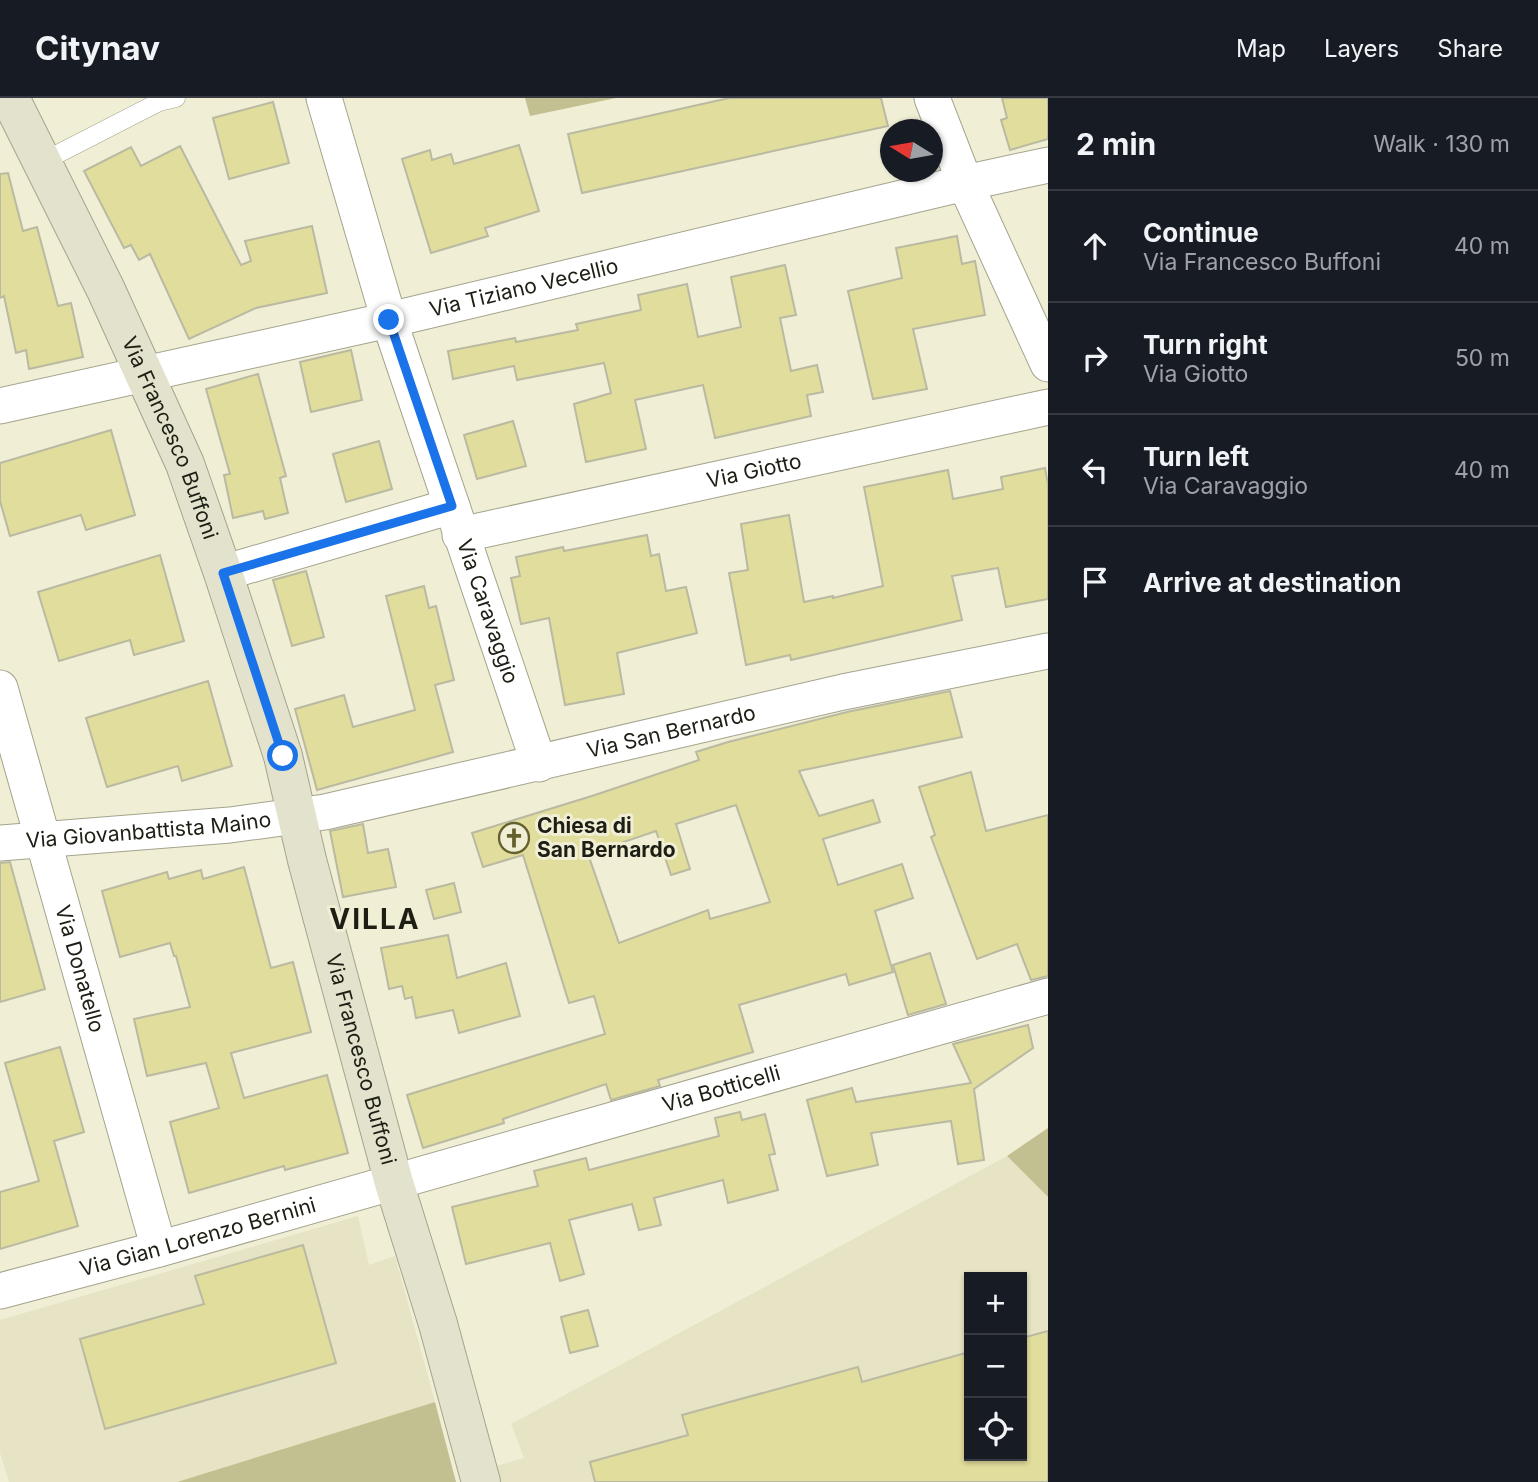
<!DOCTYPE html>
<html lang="en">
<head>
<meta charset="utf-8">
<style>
  body { margin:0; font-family:Inter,sans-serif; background:#20242c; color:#f1f3f6 }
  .controls { position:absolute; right:21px; bottom:21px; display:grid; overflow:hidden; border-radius:0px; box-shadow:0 2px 5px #0004 }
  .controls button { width:63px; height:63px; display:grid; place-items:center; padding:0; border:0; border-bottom:2px solid #363941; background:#171b24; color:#f1f3f6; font:35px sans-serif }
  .compass { position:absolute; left:880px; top:21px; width:63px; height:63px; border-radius:50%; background:#171b24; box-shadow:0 2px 5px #0004; rotate:281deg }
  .stop { position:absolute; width:21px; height:21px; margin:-16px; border:5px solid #1a73e8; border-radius:50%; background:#fff }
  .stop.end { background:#1a73e8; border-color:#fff; box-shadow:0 2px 7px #0008 }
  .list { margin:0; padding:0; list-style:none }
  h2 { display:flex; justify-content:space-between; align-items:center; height:91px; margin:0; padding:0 28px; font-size:30px }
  h2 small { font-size:23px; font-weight:400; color:#9ea1a6 }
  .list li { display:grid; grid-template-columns:46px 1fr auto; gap:21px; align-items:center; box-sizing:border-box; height:112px; padding:0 28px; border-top:2px solid #363941 }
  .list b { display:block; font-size:26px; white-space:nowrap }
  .list p { margin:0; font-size:23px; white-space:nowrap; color:#9ea1a6 }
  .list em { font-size:23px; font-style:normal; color:#9ea1a6 }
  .icon { flex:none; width:38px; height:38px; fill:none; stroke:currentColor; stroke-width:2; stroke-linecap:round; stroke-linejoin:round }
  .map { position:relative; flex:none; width:1048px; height:1384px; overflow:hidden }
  header { display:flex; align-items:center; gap:42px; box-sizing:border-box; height:98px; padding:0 35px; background:#171b24; border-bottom:2px solid #363941 }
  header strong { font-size:33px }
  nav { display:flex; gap:38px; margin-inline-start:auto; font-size:24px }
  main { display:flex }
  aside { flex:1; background:#171b24 }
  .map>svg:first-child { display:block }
  .built { fill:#e6e4c4; fill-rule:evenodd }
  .green { fill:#c2c090 }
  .building { fill:#e1dd9c; stroke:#bab9a2; stroke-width:2; fill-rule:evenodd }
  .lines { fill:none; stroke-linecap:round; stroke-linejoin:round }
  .lane-casing { stroke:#a4a38c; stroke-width:19 }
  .street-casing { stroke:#a4a38c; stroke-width:37 }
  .secondary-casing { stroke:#a4a38c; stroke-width:40 }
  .lane { stroke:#fff; stroke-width:18 }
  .street { stroke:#fff; stroke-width:35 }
  .secondary { stroke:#e3e2cc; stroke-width:38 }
  .route { stroke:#1a73e8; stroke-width:9 }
  .labels { text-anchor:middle; stroke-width:6; stroke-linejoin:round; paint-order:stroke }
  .street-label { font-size:21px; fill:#1e1e15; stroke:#f0efd6 }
  .poi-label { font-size:21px; font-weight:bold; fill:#1e1e15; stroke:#f0efd6; text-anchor:start }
  .district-label { font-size:28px; font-weight:bold; letter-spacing:2px; fill:#1e1e15; stroke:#f0efd6 }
</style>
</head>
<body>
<header>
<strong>Citynav</strong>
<nav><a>Map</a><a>Layers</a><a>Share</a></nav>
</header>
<main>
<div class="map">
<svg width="1048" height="1384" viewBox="0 0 1048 1384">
  <rect width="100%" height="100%" fill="#f0efd6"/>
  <g class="built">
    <path d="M1007,1058L1048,1099V1384H501L496,1368L524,1360L511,1326ZM969,1179H1022V1358H969Z"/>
    <polygon points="358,1118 369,1167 395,1158 435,1304 177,1384 9,1384 0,1355 0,1222"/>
  </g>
  <g class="green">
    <polygon points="525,0 616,0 530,18"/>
    <polygon points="1048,1030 1048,1099 1007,1058"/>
    <polygon points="435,1304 456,1384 177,1384"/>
  </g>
  <g class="building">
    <polygon points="729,0 881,0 888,28 582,95 568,36"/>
    <polygon points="1002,0 1048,0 1048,41 1010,52 1001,22 1007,20"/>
    <polygon points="273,4 289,65 229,81 213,20"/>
    <polygon points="519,47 539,113 485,130 488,138 431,155 402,61 430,52 432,62 451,56 454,66"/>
    <polygon points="180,48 241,167 251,163 245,143 312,128 327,195 256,210 189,241 150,156 139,162 131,147 124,150 84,73 131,49 141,68"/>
    <polygon points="8,75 23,133 37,129 58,208 71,205 83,259 29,271 26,252 16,255 4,198 0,200 0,76"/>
    <polygon points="957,138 962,166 975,163 985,217 913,231 927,291 873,301 848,193 902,180 896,150"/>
    <polygon points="785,167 796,217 780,220 791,273 817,267 823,294 807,297 811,318 715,340 703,287 635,302 646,351 586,364 574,306 611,295 604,265 517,282 514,268 453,281 448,253 515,240 516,244 578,232 576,226 641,212 638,197 687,186 698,239 741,229 731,179"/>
    <polygon points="351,252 362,302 311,314 300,264"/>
    <polygon points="258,276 286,378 280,380 288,415 265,421 263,413 233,420 224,377 230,376 206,291"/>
    <polygon points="513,323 526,368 477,381 464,337"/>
    <polygon points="111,332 135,417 86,432 81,417 10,438 0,403 0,365"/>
    <polygon points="379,343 392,391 346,404 333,356"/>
    <polygon points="1045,370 1048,386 1048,501 1006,509 998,470 952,478 962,522 791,562 790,557 746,567 729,475 748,472 741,426 789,417 804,504 833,498 833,500 883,488 864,389 948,372 953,401 1003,391 1001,379"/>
    <polygon points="647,437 651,458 659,456 666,493 686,489 697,535 617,555 624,596 565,607 549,520 521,526 511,480 520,478 516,459 563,449 564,453"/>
    <polygon points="160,457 184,543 134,557 130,542 59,563 38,494"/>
    <polygon points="306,473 324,539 292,548 273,482"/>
    <polygon points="424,488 429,510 436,508 454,582 435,587 453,654 317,692 295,611 344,597 353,629 415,612 386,498"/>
    <polygon points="208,583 232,668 182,683 178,668 107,689 86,620"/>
    <path d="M950,593L962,639L799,673L819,718L873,702L880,724L823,741L838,787L902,766L913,800L875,813L893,874L849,887L846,876L739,907L753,954L658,982L660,988L611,1002L606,986L503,1021L504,1025L423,1050L407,997L605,936L594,898L569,905L523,757L483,769L472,735L595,697L699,662L696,654L728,644L847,614ZM736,707L770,804L710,821L708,812L619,845L588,756L656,733L671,777L690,771L676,726Z"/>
    <polygon points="971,674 986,733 1048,717 1048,878 1031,882 1017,846 977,861 931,739 935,737 919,689"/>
    <polygon points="363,726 368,755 388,751 396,789 343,799 330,733"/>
    <polygon points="10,764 45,891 0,904 0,765"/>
    <polygon points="244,769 271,870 293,864 311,934 231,955 244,1000 327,977 348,1055 285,1072 284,1068 189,1095 170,1024 219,1010 206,965 147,978 134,921 190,909 176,858 174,858 170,845 120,859 102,793 167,774 169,781 201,772 203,781"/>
    <polygon points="454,785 461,814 434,821 426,792"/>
    <polygon points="448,837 457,880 506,865 520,918 459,935 453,912 416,920 412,899 405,901 402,888 389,891 381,850"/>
    <polygon points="930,855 946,906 908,917 893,867"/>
    <polygon points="1028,927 1033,950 974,991 984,1062 958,1066 951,1023 871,1035 878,1067 827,1078 807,1002 852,990 856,1004 971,985 953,946"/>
    <polygon points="60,949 84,1034 54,1043 78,1128 0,1151 0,1094 39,1083 5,965"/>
    <polygon points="740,1014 742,1022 765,1016 775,1056 769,1057 778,1092 728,1105 723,1082 654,1100 661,1127 639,1132 632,1106 569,1122 584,1176 560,1183 550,1145 466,1166 452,1109 538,1088 534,1073 586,1060 589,1072 719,1038 715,1020"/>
    <polygon points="303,1147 336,1265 105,1331 80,1241 204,1206 195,1178"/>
    <polygon points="588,1212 598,1248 570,1255 561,1219"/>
    <polygon points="1048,1233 1048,1384 595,1384 590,1364 688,1337 682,1317 858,1269 862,1284 969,1254 969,1358 1022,1358 1022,1240"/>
  </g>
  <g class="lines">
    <g class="lane-casing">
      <polyline id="lane" points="42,64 159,4 176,0"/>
    </g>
    <g class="street-casing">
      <g id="street">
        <path id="s1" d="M324,0L389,222L539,666"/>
        <polyline points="932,0 965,85 1048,266"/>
        <path id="s2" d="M0,308L389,222L965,85L1048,67"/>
        <path id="s3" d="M460,437L1048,309"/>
        <polyline points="223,475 452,408"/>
        <path id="s4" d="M0,590L159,1151"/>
        <path id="s5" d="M0,745L230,727L325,714L843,594L1048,553"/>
        <path id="s6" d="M0,1193L159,1151L1048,898"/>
      </g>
    </g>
    <g class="secondary-casing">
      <g id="secondary">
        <path id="s7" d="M10,0L106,192L185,366L223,475L283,658L307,762L394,1085L438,1226L481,1384"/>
      </g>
    </g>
    <use href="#lane" class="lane"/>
    <use href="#street" class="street"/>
    <use href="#secondary" class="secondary"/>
  </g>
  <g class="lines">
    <polyline class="route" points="283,658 223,475 452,408 389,222"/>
  </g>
  <defs>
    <g id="church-ring" transform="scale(1.575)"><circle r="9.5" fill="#f0efd6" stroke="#65612e" stroke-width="1.5"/><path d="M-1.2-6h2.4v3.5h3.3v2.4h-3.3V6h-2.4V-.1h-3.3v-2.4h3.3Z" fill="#65612e"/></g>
  </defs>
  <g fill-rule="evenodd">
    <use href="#church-ring" x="514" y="740"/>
  </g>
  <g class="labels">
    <g class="street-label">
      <text dy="7" stroke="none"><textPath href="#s2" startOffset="537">Via Tiziano Vecellio</textPath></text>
      <text dy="7" stroke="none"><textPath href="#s7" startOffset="376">Via Francesco Buffoni</textPath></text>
      <text dy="7" stroke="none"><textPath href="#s3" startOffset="301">Via Giotto</textPath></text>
      <text dy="7" stroke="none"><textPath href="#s1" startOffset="539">Via Caravaggio</textPath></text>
      <text dy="7" stroke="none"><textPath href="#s5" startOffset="682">Via San Bernardo</textPath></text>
      <text dy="7" stroke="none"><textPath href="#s5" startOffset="149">Via Giovanbattista Maino</textPath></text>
      <text dy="7" stroke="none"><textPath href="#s4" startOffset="292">Via Donatello</textPath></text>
      <text dy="7" stroke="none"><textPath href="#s7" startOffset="1027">Via Francesco Buffoni</textPath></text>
      <text dy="7" stroke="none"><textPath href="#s6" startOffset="749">Via Botticelli</textPath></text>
      <text dy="7" stroke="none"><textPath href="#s6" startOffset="205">Via Gian Lorenzo Bernini</textPath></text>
    </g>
    <g class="poi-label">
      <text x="537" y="735">Chiesa di<tspan x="537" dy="24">San Bernardo</tspan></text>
    </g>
    <g class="district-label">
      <text x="375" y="831">VILLA</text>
    </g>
  </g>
</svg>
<div class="controls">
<button>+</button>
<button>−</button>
<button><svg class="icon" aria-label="locate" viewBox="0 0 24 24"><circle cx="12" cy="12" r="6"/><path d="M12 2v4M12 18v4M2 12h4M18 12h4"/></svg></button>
</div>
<svg class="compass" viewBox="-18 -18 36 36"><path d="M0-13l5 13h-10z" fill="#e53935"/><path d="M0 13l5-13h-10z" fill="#9ea1a6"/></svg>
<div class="stop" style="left:283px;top:658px"></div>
<div class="stop end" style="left:389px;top:222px"></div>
</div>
<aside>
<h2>2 min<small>Walk · 130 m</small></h2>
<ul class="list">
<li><svg class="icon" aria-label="ahead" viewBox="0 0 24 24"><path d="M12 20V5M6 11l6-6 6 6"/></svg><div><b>Continue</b><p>Via Francesco Buffoni</p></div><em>40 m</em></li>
<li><svg class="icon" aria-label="right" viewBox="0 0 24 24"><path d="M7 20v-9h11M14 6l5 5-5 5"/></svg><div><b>Turn right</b><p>Via Giotto</p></div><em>50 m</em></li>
<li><svg class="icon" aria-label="left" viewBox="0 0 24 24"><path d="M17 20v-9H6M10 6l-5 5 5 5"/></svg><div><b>Turn left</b><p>Via Caravaggio</p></div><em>40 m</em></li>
<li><svg class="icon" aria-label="arrive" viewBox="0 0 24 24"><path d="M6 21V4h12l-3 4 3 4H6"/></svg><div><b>Arrive at destination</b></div></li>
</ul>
</aside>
</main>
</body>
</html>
